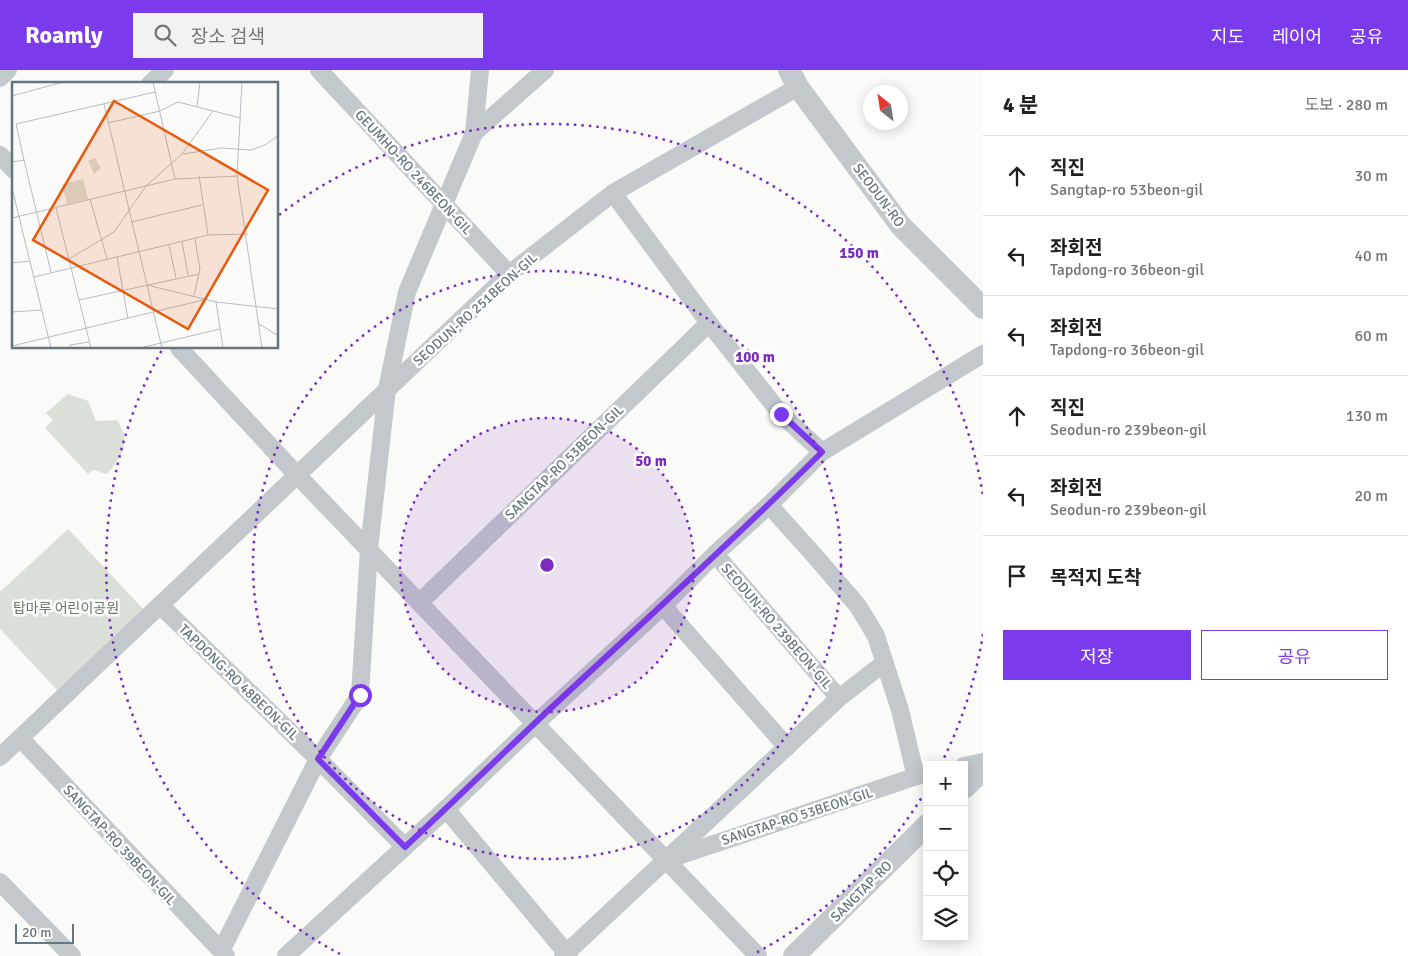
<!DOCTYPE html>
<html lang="ko">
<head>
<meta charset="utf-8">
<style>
  body { margin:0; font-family:Signika,"Noto Sans KR",sans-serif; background:#f2f2f2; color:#202124 }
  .controls { position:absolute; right:15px; bottom:15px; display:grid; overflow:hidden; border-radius:0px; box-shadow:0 2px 12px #0003 }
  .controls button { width:45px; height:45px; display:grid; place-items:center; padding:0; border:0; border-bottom:1px solid #e0e0e0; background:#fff; color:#202124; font:25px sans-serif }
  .compass { position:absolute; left:863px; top:15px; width:45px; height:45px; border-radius:50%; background:#fff; box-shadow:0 2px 12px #0003; rotate:330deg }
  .scale { position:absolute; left:15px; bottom:12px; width:59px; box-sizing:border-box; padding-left:5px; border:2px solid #657683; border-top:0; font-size:14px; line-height:18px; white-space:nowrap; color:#657683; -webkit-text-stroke:4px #fff; paint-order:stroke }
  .stop { position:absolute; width:15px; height:15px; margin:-11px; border:4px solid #7c3aed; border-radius:50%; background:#fff }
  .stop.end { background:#7c3aed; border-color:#fff; box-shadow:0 1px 5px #0008 }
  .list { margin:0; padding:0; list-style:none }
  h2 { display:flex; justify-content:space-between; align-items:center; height:65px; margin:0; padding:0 20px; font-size:21px }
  h2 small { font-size:16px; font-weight:400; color:#757577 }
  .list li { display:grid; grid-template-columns:32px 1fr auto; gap:15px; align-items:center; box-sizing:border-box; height:80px; padding:0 20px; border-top:1px solid #e0e0e0 }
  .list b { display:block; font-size:19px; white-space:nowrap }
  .list p { margin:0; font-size:16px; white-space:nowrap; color:#757577 }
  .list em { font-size:16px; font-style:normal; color:#757577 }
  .actions { display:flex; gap:10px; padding:15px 20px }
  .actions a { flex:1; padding:11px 0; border:1px solid #7c3aed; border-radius:0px; text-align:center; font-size:18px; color:#7c3aed }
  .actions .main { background:#7c3aed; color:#fff }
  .icon { flex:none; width:28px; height:28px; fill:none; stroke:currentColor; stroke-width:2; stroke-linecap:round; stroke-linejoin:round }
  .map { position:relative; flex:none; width:983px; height:886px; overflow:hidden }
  header { display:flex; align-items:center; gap:30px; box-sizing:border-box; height:70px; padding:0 25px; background:#7c3aed; color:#fff }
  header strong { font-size:24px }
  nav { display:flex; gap:28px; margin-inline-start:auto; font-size:18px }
  .search { width:350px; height:45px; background:#f2f2f2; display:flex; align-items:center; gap:12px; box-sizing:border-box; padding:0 18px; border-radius:0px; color:#757577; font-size:19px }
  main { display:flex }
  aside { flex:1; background:#fff }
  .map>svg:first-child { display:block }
  .green { fill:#dadfd7 }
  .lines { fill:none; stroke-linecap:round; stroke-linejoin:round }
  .minor { stroke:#c3c8cc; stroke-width:18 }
  .tertiary { stroke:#c3c8cc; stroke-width:22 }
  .route { stroke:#7c3aed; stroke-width:6 }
  .ring { fill:none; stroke:#7b2cbf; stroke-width:2.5; stroke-dasharray:2.5 5 }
  .labels { text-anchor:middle; stroke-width:5; stroke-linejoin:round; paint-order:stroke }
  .street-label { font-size:14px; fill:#657683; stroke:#fff }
  .park-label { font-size:14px; fill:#687a64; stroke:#fff }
  .inset-road { fill:none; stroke:#b5bdc2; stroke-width:1 }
  .view { fill:#e8590c; fill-opacity:0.15; stroke:#e8590c; stroke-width:2.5 }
  .inset-edge { fill:none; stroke:#657683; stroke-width:2.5 }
  .centre { fill:#7b2cbf; stroke:#fff; stroke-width:2.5 }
  .ring-label { font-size:15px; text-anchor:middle; font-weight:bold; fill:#7b2cbf; stroke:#fff; stroke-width:5; stroke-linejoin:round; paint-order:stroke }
</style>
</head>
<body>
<header>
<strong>Roamly</strong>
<div class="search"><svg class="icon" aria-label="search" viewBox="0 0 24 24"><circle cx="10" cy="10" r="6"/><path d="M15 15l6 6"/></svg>장소 검색</div>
<nav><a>지도</a><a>레이어</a><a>공유</a></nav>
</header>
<main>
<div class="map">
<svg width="983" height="886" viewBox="0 0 983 886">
  <rect width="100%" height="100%" fill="#fafaf8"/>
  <g class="green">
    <path d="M68,324L88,331L96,351L117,350C132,371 122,387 107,404L93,400L88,404L45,358L53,350L46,343Z"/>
    <polygon points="68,459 145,541 59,622 0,559 0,522"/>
  </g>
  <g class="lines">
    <g class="minor">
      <polyline points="319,0 509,204"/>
      <polyline points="0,8 8,0"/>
      <polyline points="150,14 165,0"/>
      <polyline points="474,63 545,0"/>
      <polyline points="0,85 14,100"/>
      <polyline points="613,123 709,253 781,344 822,382"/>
      <polyline points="179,278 297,405 758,886"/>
      <polyline points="769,435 814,485 858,536 876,566 900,640 915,703 917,706"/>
      <polyline points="715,484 839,628"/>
      <polyline points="420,532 709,253"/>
      <polyline points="160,535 318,689 405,777"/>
      <polyline points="663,536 787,677"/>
      <polyline points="20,668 226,886"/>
      <polyline points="0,687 509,204 613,123 798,17"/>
      <polyline points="964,696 983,692"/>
      <polyline points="446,739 569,886"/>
      <polyline points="672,788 917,706 927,704"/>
      <polyline points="0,812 72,886"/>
      <polyline points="221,881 318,689 360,625 369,479 387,319 407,222 474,63 480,0"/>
      <polyline points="286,886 446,739 536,653 663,536 715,484 769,435 822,382 983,284"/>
      <polyline points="563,886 839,628 884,593"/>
    </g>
    <g class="tertiary">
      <polyline points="789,0 798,17 901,156 983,238"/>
      <polyline points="964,718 983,700"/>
      <polyline points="794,886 927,755"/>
    </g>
  </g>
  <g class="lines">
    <path class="route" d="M360,625L318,689L405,777C449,736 492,694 536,652C632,562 729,475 822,382L781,344"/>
  </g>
  <circle cx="547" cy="495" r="147" fill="#7b2cbf" fill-opacity=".12"/>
  <g class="ring">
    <circle cx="547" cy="495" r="147"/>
    <circle cx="547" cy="495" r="294"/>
    <path d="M983 564A441 441 0 0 1 942 692M925 722A441 441 0 0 1 754 884M340 884A441 441 0 0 1 163 278M279 145A441 441 0 0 1 983 426"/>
  </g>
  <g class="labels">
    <g class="street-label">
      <text transform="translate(414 102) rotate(47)" y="5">GEUMHO-RO 246BEON-GIL</text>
      <text transform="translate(879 125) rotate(53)" y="5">SEODUN-RO</text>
      <text transform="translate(475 239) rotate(-42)" y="5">SEODUN-RO 251BEON-GIL</text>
      <text transform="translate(564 392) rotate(-44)" y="5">SANGTAP-RO 53BEON-GIL</text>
      <text transform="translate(777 556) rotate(49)" y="5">SEODUN-RO 239BEON-GIL</text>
      <text transform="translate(239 612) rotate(44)" y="5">TAPDONG-RO 48BEON-GIL</text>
      <text transform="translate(797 746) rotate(-18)" y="5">SANGTAP-RO 53BEON-GIL</text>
      <text transform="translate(120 775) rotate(47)" y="5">SANGTAP-RO 39BEON-GIL</text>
      <text transform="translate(861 821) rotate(-45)" y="5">SANGTAP-RO</text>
    </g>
    <g class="park-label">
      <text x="66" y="543">탑마루 어린이공원</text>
    </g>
  </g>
  <g transform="translate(12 12)">
    <rect width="266" height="266" fill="#fafaf8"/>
    <path d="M83,76L89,86L82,92L76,79ZM71,97L76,117L55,122L50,102Z" fill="#dadfd7"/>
    <path class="inset-road" d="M141,0L163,97M230,0L225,94L250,266M0,14L51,0M92,22L150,266M185,25L188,0M96,41L148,29L166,20L229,36M171,72L209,66L239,68L253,63L267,53M12,78L39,190M0,80L12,78L4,42L143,10M187,94L196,153M0,106L39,266M78,117L95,177M44,126L79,266M0,136L163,97L225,94M119,140L190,123M170,160L176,193M157,163L164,196M105,175L116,237M57,177L102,150L134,104L170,72L201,29M0,181L18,179M22,195L196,153L236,152M135,203L204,220L267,227M182,213L188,187L183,157M67,218L187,192M204,220L211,266M0,230L30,228M247,242L267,254M0,264L195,217M58,266V263L77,260M128,266L208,247"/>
    <path class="view" d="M102,19L256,108L176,247L21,158Z"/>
    <rect width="266" height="266" class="inset-edge"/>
  </g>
  <circle cx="547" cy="495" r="8" class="centre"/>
  <g class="ring-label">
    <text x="859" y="188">150 m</text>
    <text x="755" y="292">100 m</text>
    <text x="651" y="396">50 m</text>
  </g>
</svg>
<div class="controls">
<button>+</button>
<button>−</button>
<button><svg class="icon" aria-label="locate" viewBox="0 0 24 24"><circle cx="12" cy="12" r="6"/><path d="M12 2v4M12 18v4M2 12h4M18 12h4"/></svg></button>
<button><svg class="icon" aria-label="layers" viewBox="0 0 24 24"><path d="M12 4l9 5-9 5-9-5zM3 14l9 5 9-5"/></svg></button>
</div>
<svg class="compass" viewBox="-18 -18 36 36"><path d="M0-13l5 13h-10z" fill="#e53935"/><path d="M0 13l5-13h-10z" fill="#757577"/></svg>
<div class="scale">20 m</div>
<div class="stop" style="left:360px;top:625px"></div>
<div class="stop end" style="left:781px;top:344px"></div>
</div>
<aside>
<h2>4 분<small>도보 · 280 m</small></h2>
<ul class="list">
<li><svg class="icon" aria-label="ahead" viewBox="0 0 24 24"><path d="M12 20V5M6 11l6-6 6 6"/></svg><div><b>직진</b><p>Sangtap-ro 53beon-gil</p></div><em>30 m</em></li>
<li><svg class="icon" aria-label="left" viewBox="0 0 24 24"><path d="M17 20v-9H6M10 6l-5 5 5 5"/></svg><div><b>좌회전</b><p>Tapdong-ro 36beon-gil</p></div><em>40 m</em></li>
<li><svg class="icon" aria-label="left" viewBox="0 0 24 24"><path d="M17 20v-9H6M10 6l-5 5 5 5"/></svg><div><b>좌회전</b><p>Tapdong-ro 36beon-gil</p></div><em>60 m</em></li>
<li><svg class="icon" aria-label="ahead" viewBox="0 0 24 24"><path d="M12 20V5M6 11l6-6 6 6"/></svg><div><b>직진</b><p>Seodun-ro 239beon-gil</p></div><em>130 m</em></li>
<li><svg class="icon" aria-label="left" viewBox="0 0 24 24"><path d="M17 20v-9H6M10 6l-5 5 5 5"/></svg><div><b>좌회전</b><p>Seodun-ro 239beon-gil</p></div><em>20 m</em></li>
<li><svg class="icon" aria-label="arrive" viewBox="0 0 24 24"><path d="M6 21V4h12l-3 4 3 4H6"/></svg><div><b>목적지 도착</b></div></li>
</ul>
<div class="actions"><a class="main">저장</a><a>공유</a></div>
</aside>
</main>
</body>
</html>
